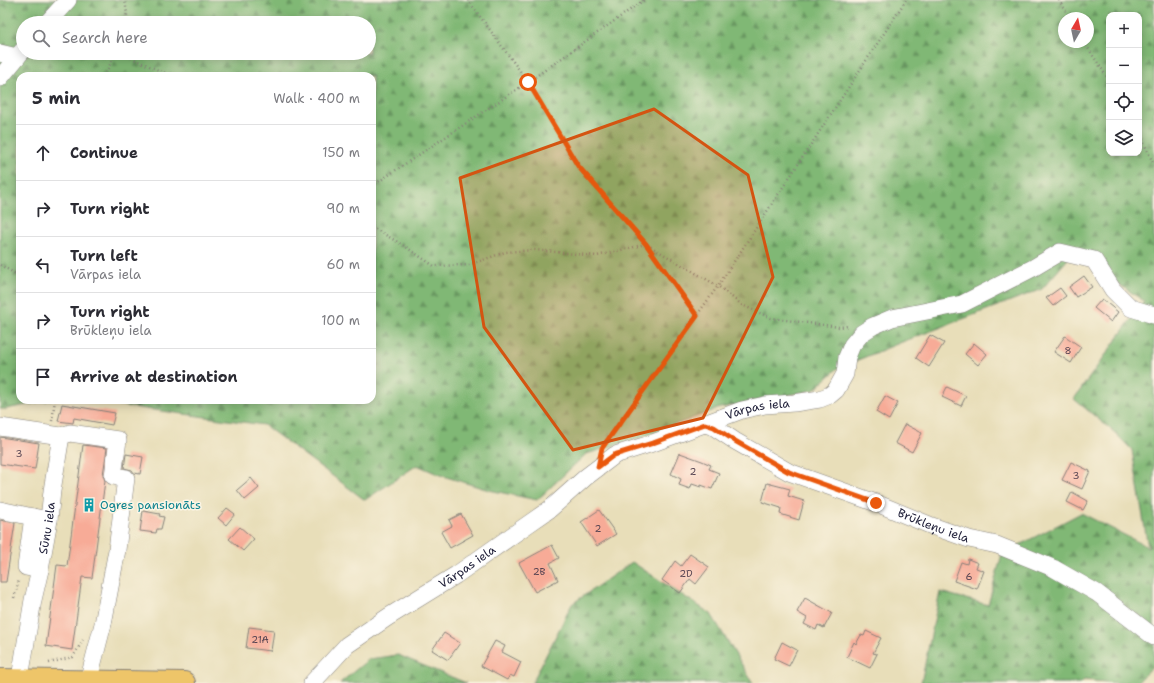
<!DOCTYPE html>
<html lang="en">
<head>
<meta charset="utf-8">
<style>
  body { margin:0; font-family:"Shantell Sans",sans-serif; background:#f7f7f7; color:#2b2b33 }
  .controls { position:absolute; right:12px; top:12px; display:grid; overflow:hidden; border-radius:8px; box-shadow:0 2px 10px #0003 }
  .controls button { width:36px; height:36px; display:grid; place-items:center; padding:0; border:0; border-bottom:1px solid #e1e1e2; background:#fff; color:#2b2b33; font:20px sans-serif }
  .compass { position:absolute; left:1058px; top:12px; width:36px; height:36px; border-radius:50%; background:#fff; box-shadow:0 2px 10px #0003; rotate:9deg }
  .stop { position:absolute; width:12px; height:12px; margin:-9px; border:3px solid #ea580c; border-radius:50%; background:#fff }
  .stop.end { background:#ea580c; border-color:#fff; box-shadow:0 1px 4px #0008 }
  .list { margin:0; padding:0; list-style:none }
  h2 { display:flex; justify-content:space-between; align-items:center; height:52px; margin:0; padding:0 16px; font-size:17px }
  h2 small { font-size:13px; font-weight:400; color:#7c7c81 }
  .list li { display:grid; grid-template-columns:26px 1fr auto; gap:12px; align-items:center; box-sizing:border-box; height:56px; padding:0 16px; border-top:1px solid #e1e1e2 }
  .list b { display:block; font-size:15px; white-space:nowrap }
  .list p { margin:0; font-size:13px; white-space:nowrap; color:#7c7c81 }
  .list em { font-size:13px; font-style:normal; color:#7c7c81 }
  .icon { flex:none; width:22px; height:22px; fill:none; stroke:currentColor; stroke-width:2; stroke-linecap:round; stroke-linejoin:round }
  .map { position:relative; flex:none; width:1154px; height:683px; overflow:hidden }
  .search { position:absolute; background:#fff; box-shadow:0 2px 10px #0003; left:16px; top:16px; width:360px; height:44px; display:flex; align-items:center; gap:10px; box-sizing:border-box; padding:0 14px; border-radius:22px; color:#7c7c81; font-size:15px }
  .panel { position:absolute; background:#fff; box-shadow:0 2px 10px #0003; left:16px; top:72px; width:360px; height:332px; border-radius:12px }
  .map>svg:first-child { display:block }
  .forest { fill:url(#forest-firs); stroke:#516d58; fill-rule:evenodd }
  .building { fill:#f7ab97 }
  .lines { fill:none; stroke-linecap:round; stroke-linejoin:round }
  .minor-casing { stroke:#85807a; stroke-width:18 }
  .major-casing { stroke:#85807a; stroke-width:24 }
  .path { stroke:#85807a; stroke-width:2.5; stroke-dasharray:1 3; stroke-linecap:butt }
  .minor { stroke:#fff; stroke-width:17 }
  .major { stroke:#eec569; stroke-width:22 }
  .route { stroke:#ea580c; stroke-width:5 }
  .marked { fill:#d45411; fill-opacity:0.2; stroke:#d45411; stroke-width:3; stroke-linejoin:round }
  .labels { text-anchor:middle; stroke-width:3; stroke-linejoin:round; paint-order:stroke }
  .number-label { font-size:10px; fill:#574452 }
  .street-label { font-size:12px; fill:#22223b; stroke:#fcf5e5 }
  .culture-label { font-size:12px; fill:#0d838f; stroke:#fcf5e5; text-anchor:start }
</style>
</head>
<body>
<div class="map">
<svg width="1154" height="683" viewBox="0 0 1154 683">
  <defs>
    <pattern id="forest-firs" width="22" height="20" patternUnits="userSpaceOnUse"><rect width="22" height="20" fill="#80b874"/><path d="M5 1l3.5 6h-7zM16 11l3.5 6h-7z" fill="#689560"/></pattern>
  </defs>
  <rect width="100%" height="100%" fill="#fcf5e5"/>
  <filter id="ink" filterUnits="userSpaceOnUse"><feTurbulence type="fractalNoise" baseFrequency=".025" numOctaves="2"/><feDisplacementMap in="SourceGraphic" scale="8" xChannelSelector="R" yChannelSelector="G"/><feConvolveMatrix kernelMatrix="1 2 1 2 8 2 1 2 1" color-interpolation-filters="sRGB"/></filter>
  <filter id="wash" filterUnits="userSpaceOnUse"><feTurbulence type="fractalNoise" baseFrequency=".012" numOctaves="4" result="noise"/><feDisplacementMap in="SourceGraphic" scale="16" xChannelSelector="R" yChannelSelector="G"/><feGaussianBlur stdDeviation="0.9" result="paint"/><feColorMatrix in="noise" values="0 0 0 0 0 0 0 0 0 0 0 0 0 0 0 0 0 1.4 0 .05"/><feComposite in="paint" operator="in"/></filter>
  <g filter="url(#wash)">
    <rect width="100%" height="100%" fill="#e8deb9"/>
    <g class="forest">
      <path d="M0,0H1154V665L1137,683H1117L1084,680L1081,683H921L940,592L988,605L1002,554L1081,513L1148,547L1132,450L1114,432L1074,399L1144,301L1073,253L1042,289L902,342L838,368L814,390L720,408L636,439L586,454L537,500L489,490L440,475L417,465L365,500L264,425L82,400H372V76H20V400H51L6,409H0ZM1109,15H1139V153H1109ZM1064,18H1088V42H1064ZM23,23H369V53H23Z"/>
      <polygon points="632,562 711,614 753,683 532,683 572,604"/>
      <polygon points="398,655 466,683 340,683 369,659"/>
    </g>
    <g id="blocks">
      <g class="building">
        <polygon points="1084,276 1092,287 1076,297 1069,287"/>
        <polygon points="1060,288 1066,296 1053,306 1046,298"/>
        <polygon points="1102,299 1118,312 1111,322 1094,308"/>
        <polygon points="930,335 944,343 929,367 916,358"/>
        <polygon points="1065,336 1081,347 1071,363 1054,352"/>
        <polygon points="974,343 987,354 978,365 965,354"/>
        <polygon points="947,387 966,396 961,406 942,397"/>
        <polygon points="885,396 898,403 889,420 876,412"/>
        <polygon points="62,404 115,413 112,425 74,418 73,423 58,421"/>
        <polygon points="905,424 922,433 912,452 895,443"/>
        <polygon points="0,437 39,443 35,469 0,464"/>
        <polygon points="83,445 107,448 103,475 105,481 92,578 82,577 72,650 46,646 57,565 67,566"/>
        <polygon points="680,453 702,461 711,465 709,469 719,473 712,489 701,485 701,487 692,484 690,489 679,485 681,479 671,474"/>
        <polygon points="126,454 143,457 140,474 134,473 132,470 124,468"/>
        <polygon points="1071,462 1090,471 1082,489 1062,480"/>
        <polygon points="251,478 259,488 245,500 237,490"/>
        <polygon points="767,483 790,489 788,496 804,501 799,520 780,514 781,508 762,502"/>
        <polygon points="1072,492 1088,501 1083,510 1067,502"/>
        <polygon points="227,508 235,514 226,525 218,518"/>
        <polygon points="599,510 616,534 597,546 581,522"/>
        <polygon points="143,511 160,514 159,516 164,517 161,529 157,529 156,533 140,531"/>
        <polygon points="461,514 473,535 450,548 441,532 452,526 449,520"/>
        <polygon points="0,520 15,523 6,582 0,582"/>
        <polygon points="240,527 254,539 243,551 229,539"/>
        <polygon points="552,545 559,558 550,563 558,580 535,592 519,563"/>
        <polygon points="690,554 709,567 696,584 690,579 680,593 662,580 675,561 681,566"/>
        <polygon points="968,559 978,563 976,568 984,571 977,589 954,581 961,562 967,564"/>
        <polygon points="805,598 832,613 824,628 818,625 816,630 804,624 807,618 797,612"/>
        <polygon points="249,627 274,630 271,651 246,648"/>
        <polygon points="866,631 881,638 873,653 877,654 870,668 847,657 854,642 856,644 861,635 864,636"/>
        <polygon points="444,633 460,643 448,660 432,650"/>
        <polygon points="495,641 505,646 502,652 521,662 514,677 510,675 507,680 481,666"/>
        <polygon points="782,642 797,650 789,666 774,659"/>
      </g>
    </g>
  </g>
  <g filter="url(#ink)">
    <use href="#blocks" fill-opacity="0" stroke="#85807a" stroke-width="1"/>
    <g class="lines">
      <g class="minor-casing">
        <g id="minor">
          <polyline points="47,23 68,0"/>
          <polyline points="0,53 17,57"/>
          <polyline points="0,78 23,50"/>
          <path id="s1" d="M705,424L714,427L735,441L789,472L876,503L932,526L969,539L997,545L1053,568L1097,593L1154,637"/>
          <polyline points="0,427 61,436 70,433 118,440 113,476 126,478 117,550 103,624 88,682"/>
          <polyline points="0,510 33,517"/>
          <polyline points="40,570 26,567 33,517 49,520"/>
          <path id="s2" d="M17,683L21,672L33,600L40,570L49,520L52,491L61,436"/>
          <path id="s3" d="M312,683L347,645L388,617L456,575L527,525L550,509L586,477L615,455L653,443L742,410L765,405L794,403L820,399L830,395L836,390L845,374L847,357L852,345L862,333L873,326L892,318L962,304L1033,268L1060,252L1094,260L1113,290L1131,308L1154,315"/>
        </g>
      </g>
      <g class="major-casing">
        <polyline id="major" points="0,680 184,683"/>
      </g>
      <g class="path">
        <polyline points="468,0 528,82 578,166 646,244 718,286 742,305 771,318 839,327 848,326"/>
        <polyline points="1059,0 1070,18"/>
        <polyline points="124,23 127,14 125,0"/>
        <polyline points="1084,42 1109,80"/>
        <polyline points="120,53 172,76"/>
        <polyline points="104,76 116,53"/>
        <polyline points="1139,132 1154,165"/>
        <polyline points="372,186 528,82 644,0"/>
        <polyline points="372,227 406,247 434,266 469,265 505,252 535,250 597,256 646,244 697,316"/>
        <polyline points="0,265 16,274 20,278"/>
        <polyline points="52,421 55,400"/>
        <polyline points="604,444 718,286 906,0"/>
        <polyline points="14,598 19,580"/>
        <polyline points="49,663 73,657 83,640"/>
      </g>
      <use href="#minor" class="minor"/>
      <use href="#major" class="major"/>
    </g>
  </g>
  <g class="lines" filter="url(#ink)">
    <polyline class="route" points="528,82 578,166 646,244 697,316 602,448 598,467 614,455 653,443 705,424 714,427 735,441 789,472 876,503"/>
  </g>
  <path class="marked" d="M654,109L748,175L773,277L703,418L573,450L484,327L460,178Z"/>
  <defs>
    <g id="building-bare" transform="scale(1.08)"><path d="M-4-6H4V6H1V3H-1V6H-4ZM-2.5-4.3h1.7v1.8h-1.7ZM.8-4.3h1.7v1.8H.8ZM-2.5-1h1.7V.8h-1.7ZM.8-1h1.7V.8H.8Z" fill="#0f9aa8" stroke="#fcf5e5" stroke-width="2.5" paint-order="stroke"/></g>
  </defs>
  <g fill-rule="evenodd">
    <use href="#building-bare" x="89" y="505"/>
  </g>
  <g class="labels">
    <g class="number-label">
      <text x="1068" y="354">8</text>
      <text x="19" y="457">3</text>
      <text x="693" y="475">2</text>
      <text x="1076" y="479">3</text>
      <text x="598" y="532">2</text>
      <text x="539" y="575">2B</text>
      <text x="686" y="577">2D</text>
      <text x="969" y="580">6</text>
      <text x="260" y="643">21A</text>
    </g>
    <g class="street-label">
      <text dy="4" stroke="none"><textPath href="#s3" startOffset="531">Vārpas iela</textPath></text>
      <text dy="4" stroke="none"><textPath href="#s1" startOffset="251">Brūkleņu iela</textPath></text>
      <text dy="4" stroke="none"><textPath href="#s2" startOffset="158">Sūnu iela</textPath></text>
      <text dy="4" stroke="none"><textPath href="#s3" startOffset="195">Vārpas iela</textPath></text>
    </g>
    <g class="culture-label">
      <text x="100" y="509">Ogres pansionāts</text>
    </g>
  </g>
</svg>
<div class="controls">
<button>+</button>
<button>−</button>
<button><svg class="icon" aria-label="locate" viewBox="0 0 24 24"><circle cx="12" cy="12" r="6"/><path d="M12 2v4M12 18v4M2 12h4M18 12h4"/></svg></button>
<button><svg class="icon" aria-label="layers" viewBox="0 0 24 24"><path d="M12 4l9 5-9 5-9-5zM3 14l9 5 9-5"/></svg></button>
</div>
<svg class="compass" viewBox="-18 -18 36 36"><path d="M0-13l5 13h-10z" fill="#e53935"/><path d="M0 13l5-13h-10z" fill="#7c7c81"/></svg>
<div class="stop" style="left:528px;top:82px"></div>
<div class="stop end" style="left:876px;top:503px"></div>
<div class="search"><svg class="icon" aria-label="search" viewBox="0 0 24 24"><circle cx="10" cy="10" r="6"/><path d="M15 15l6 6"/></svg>Search here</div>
<section class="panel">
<h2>5 min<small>Walk · 400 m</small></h2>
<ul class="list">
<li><svg class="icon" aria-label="ahead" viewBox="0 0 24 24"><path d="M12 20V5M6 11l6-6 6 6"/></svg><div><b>Continue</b></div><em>150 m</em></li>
<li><svg class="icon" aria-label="right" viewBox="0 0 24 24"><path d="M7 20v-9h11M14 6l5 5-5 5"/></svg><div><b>Turn right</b></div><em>90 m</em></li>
<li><svg class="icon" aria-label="left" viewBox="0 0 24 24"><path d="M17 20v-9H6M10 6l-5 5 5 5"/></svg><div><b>Turn left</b><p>Vārpas iela</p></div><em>60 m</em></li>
<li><svg class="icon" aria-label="right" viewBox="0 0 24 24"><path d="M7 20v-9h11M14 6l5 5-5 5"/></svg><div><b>Turn right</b><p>Brūkleņu iela</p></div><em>100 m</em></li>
<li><svg class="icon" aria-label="arrive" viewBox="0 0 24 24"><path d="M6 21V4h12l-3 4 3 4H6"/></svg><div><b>Arrive at destination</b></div></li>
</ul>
</section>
</div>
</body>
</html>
